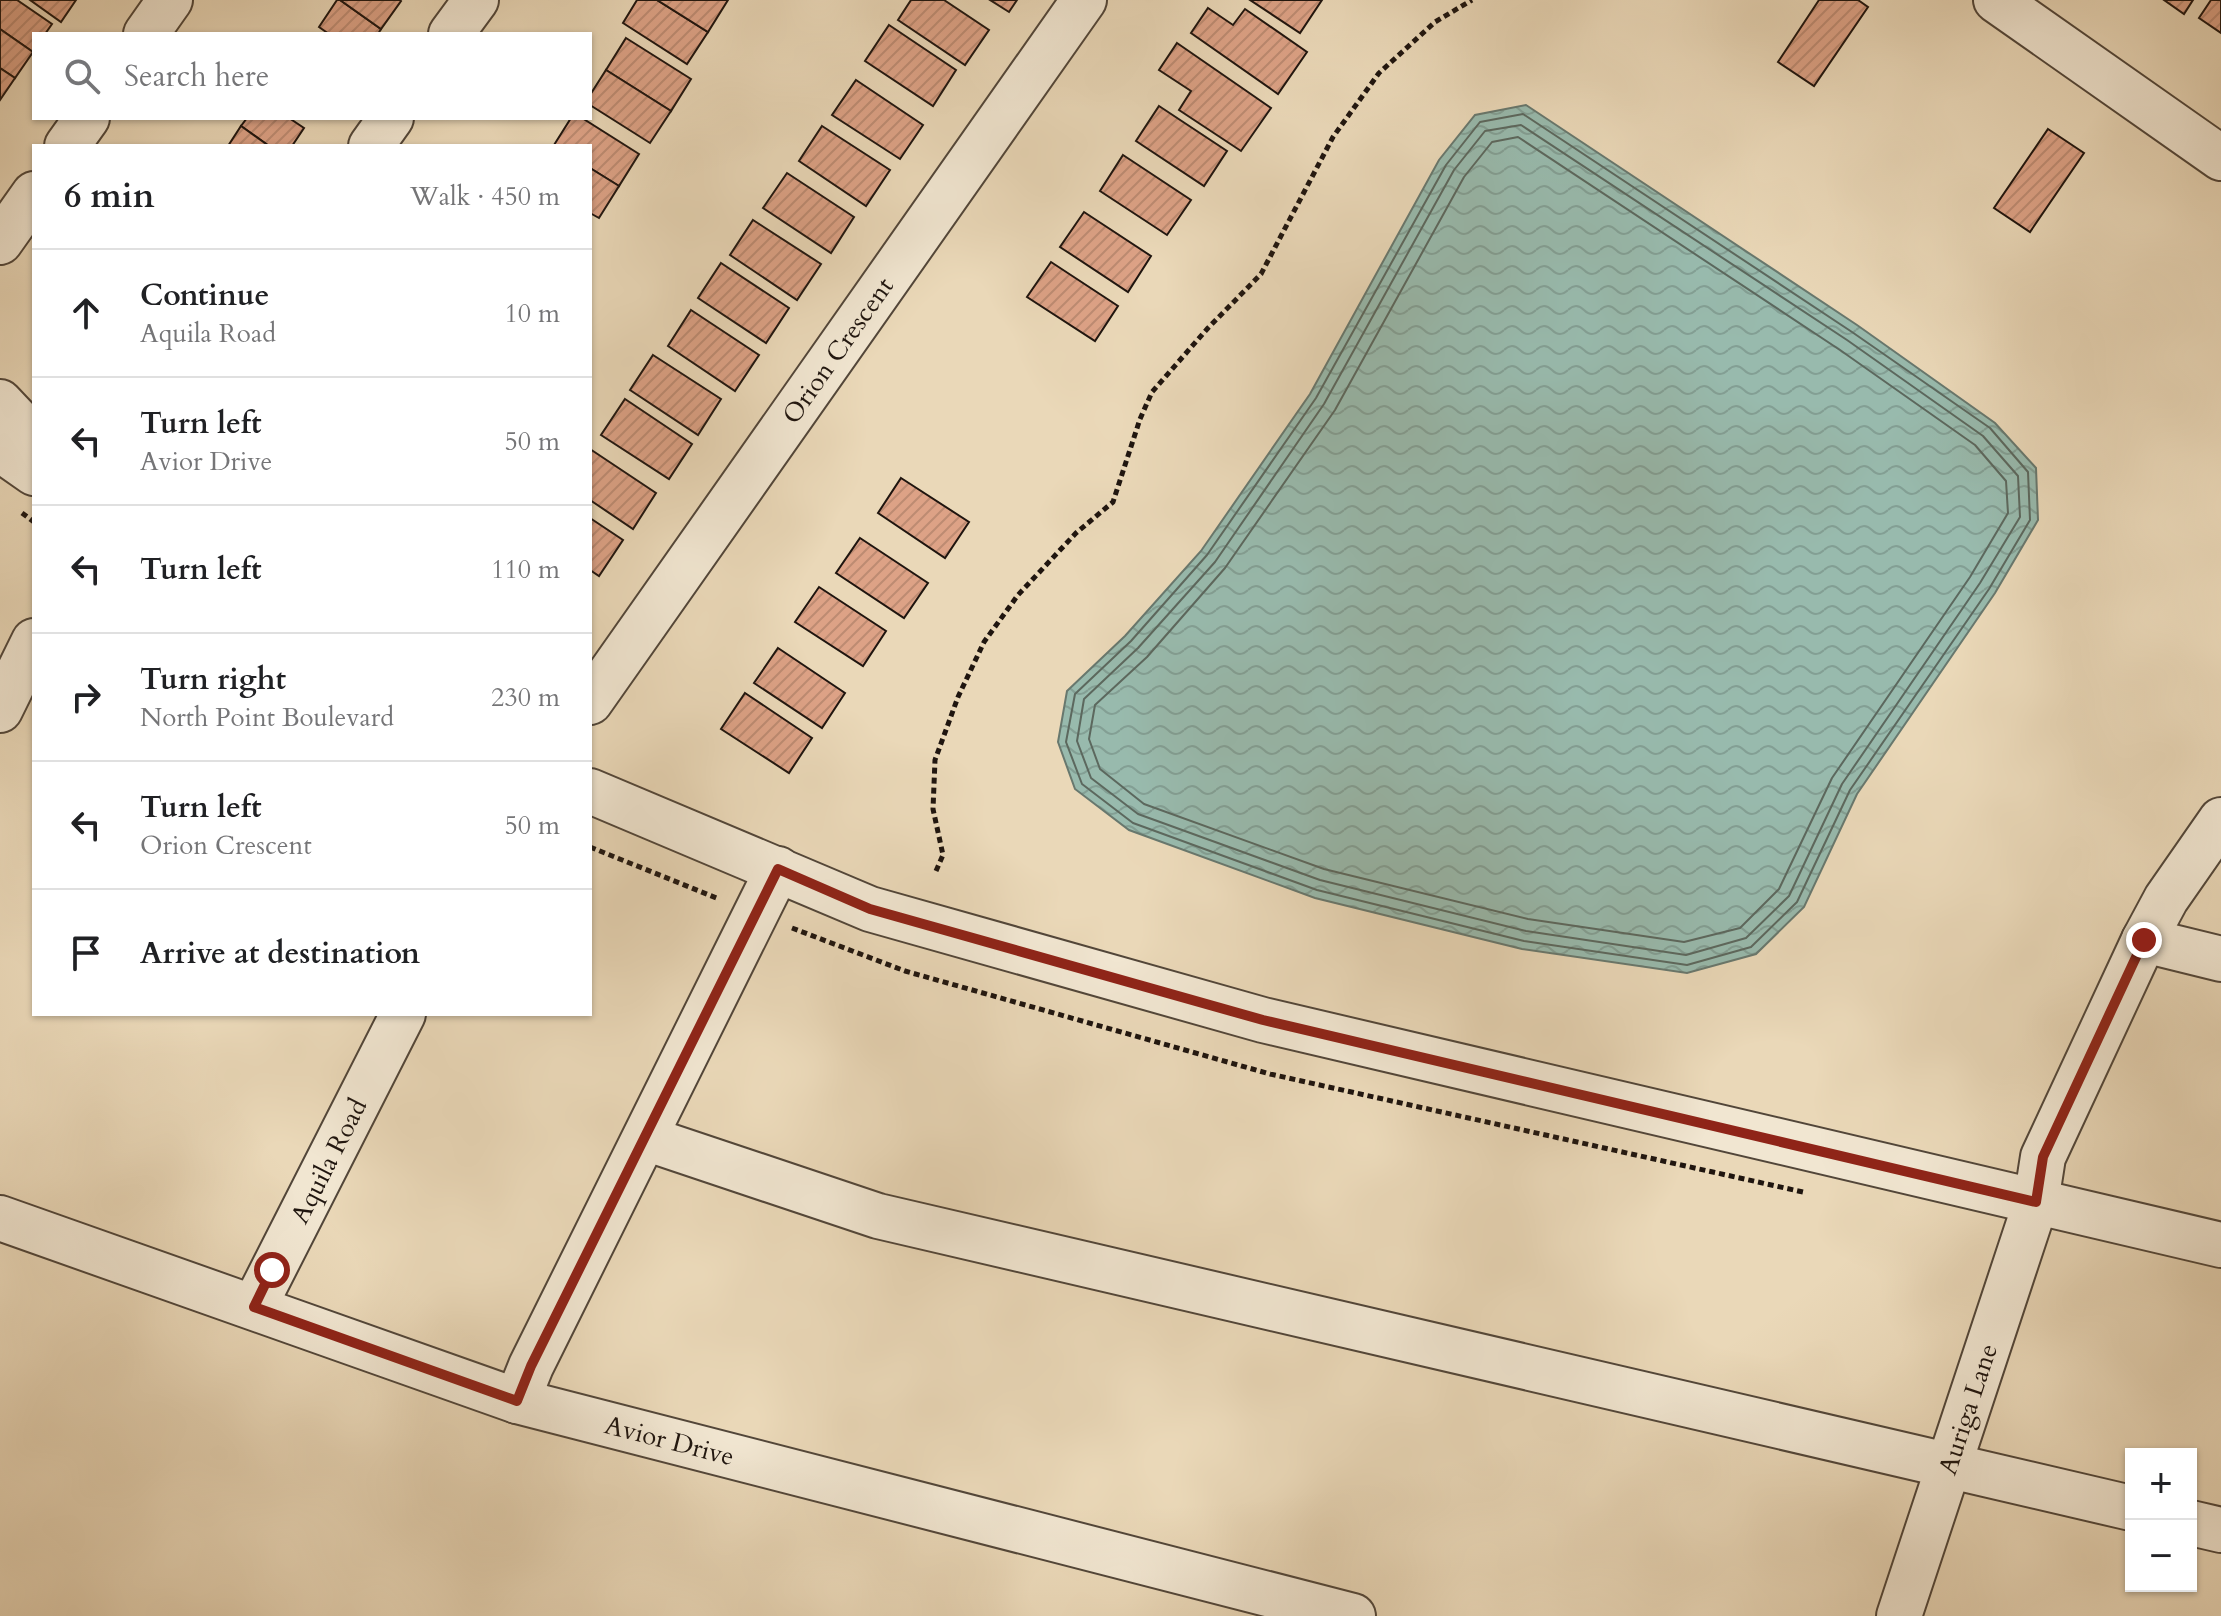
<!DOCTYPE html>
<html lang="en">
<head>
<meta charset="utf-8">
<style>
  body { margin:0; font-family:Cardo,serif; background:#f2f2f2; color:#202124 }
  .controls { position:absolute; right:24px; bottom:24px; display:grid; overflow:hidden; border-radius:0px; box-shadow:0 2px 6px #0004 }
  .controls button { width:72px; height:72px; display:grid; place-items:center; padding:0; border:0; border-bottom:2px solid #e0e0e0; background:#fff; color:#202124; font:40px sans-serif }
  .stop { position:absolute; width:24px; height:24px; margin:-18px; border:6px solid #8f2418; border-radius:50%; background:#fff }
  .stop.end { background:#8f2418; border-color:#fff; box-shadow:0 2px 8px #0008 }
  .list { margin:0; padding:0; list-style:none }
  h2 { display:flex; justify-content:space-between; align-items:center; height:104px; margin:0; padding:0 32px; font-size:34px }
  h2 small { font-size:26px; font-weight:400; color:#757577 }
  .list li { display:grid; grid-template-columns:52px 1fr auto; gap:24px; align-items:center; box-sizing:border-box; height:128px; padding:0 32px; border-top:2px solid #e0e0e0 }
  .list b { display:block; font-size:30px; white-space:nowrap }
  .list p { margin:0; font-size:26px; white-space:nowrap; color:#757577 }
  .list em { font-size:26px; font-style:normal; color:#757577 }
  .icon { flex:none; width:44px; height:44px; fill:none; stroke:currentColor; stroke-width:2; stroke-linecap:round; stroke-linejoin:round }
  .map { position:relative; flex:none; width:2221px; height:1616px; overflow:hidden }
  .search { position:absolute; background:#fff; box-shadow:0 2px 6px #0004; left:32px; top:32px; width:560px; height:88px; display:flex; align-items:center; gap:20px; box-sizing:border-box; padding:0 28px; border-radius:0px; color:#757577; font-size:30px }
  .panel { position:absolute; background:#fff; box-shadow:0 2px 6px #0004; left:32px; top:144px; width:560px; height:872px; border-radius:0px }
  .map>svg:first-child { display:block }
  .water { fill:url(#water-waves); stroke:#68786e; stroke-width:2 }
  .lines { fill:none; stroke-linecap:round; stroke-linejoin:round }
  .shore { stroke:#5c685e; stroke-width:2 }
  .building { fill:url(#building-hatch); stroke:#1f150f; stroke-width:2 }
  .minor-casing { stroke:#524639; stroke-width:48 }
  .path { stroke:#1f150f; stroke-width:5; stroke-dasharray:6 4; stroke-linecap:butt }
  .minor { stroke:#f1e6d1; stroke-width:44 }
  .route { stroke:#8f2418; stroke-width:10 }
  .labels { text-anchor:middle; stroke-width:8; stroke-linejoin:round; paint-order:stroke }
  .street-label { font-size:26px; fill:#1f150f; stroke:#f1e6d1 }
</style>
</head>
<body>
<div class="map">
<svg width="2221" height="1616" viewBox="0 0 2221 1616">
  <defs>
    <pattern id="water-waves" width="16" height="10" patternUnits="userSpaceOnUse" patternTransform="scale(2)"><rect width="16" height="10" fill="#98baad"/><path d="M0 5q4-4 8 0t8 0" fill="none" stroke="#839f94"/></pattern>
    <pattern id="building-hatch" width="6" height="6" patternUnits="userSpaceOnUse" patternTransform="scale(2)"><rect width="6" height="6" fill="#dda286"/><path d="M-1 1l2-2M0 6l6-6M5 7l2-2" fill="none" stroke="#bd8b72"/></pattern>
  </defs>
  <rect width="100%" height="100%" fill="#ead8b8"/>
  <filter id="stains"><feTurbulence type="fractalNoise" baseFrequency=".0025" numOctaves="4"/><feColorMatrix values="0 0 0 0 .2 0 0 0 0 .09 0 0 0 0 .02 0 0 0 .5 -.17"/></filter>
  <radialGradient id="worn" r=".72"><stop offset=".6" stop-color="#630" stop-opacity="0"/><stop offset="1" stop-color="#630" stop-opacity=".3"/></radialGradient>
  <polygon class="water" points="1526,105 1857,325 1995,423 2036,468 2038,520 1995,593 1857,794 1804,907 1756,954 1687,973 1522,949 1315,898 1129,830 1075,789 1058,742 1067,691 1125,636 1201,551 1310,394 1439,160 1475,115"/>
  <g class="lines">
    <g class="shore">
      <polygon points="1523,114 1852,332 1990,428 2028,472 2030,520 1989,589 1850,790 1797,902 1751,947 1687,965 1524,941 1317,890 1133,823 1082,784 1066,742 1075,694 1131,641 1207,555 1316,398 1446,165 1480,122"/>
      <polygon points="1521,125 1847,340 1983,436 2018,476 2020,517 1980,583 1842,784 1789,896 1746,938 1686,955 1526,931 1320,880 1138,814 1091,778 1077,741 1084,699 1138,648 1215,562 1324,404 1454,170 1485,131"/>
      <polygon points="1518,137 1840,350 1975,445 2006,481 2008,513 1970,577 1832,778 1779,889 1740,928 1684,942 1528,919 1324,869 1144,804 1100,769 1089,739 1095,705 1147,657 1225,568 1335,410 1464,177 1492,142"/>
    </g>
  </g>
  <g class="building">
    <polygon points="0,0 17,0 52,24 45,34 34,34 33,52 0,29"/>
    <polygon points="30,0 76,0 61,22"/>
    <polygon points="337,0 340,0 381,29 378,34 329,34 319,27"/>
    <polygon points="340,0 400,0 401,1 381,29"/>
    <polygon points="637,0 657,0 708,32 687,64 623,23"/>
    <polygon points="657,0 728,0 708,32"/>
    <polygon points="911,0 944,0 989,30 965,65 898,20"/>
    <polygon points="990,0 1017,0 1009,12"/>
    <polygon points="1250,0 1322,0 1300,33"/>
    <polygon points="1819,0 1858,0 1868,7 1814,86 1778,62"/>
    <polygon points="2164,0 2193,0 2184,14"/>
    <polygon points="2211,0 2221,0 2221,33 2199,18"/>
    <polygon points="1208,8 1233,25 1245,9 1307,52 1278,94 1191,33"/>
    <polygon points="889,25 956,70 933,106 865,61"/>
    <polygon points="0,29 33,52 15,78 0,68"/>
    <polygon points="626,38 691,79 671,111 606,70"/>
    <polygon points="1177,43 1271,108 1241,151 1179,110 1191,91 1159,70"/>
    <polygon points="0,68 15,78 0,100"/>
    <polygon points="606,70 671,111 650,143 590,105 590,95"/>
    <polygon points="856,80 923,125 900,159 832,115"/>
    <polygon points="1159,106 1227,151 1204,186 1136,141"/>
    <polygon points="247,118 289,118 304,128 292,146 269,146 241,126"/>
    <polygon points="571,118 582,118 639,154 619,186 590,168 590,146 554,145"/>
    <polygon points="241,126 269,146 228,146"/>
    <polygon points="822,126 890,170 866,206 799,161"/>
    <polygon points="2048,129 2084,153 2030,232 1994,208"/>
    <polygon points="1123,155 1191,200 1167,235 1100,191"/>
    <polygon points="590,168 619,186 599,218 590,213"/>
    <polygon points="787,173 854,217 831,253 763,208"/>
    <polygon points="1084,212 1151,256 1128,292 1060,247"/>
    <polygon points="753,220 821,264 797,300 730,255"/>
    <polygon points="1051,262 1118,306 1095,341 1027,297"/>
    <polygon points="721,263 789,308 766,343 698,298"/>
    <polygon points="691,310 759,355 735,391 668,346"/>
    <polygon points="653,355 721,399 698,435 630,390"/>
    <polygon points="625,399 692,444 669,479 601,435"/>
    <polygon points="590,449 656,493 633,529 590,500"/>
    <polygon points="901,478 969,522 945,558 878,513"/>
    <polygon points="590,518 623,540 599,576 590,570"/>
    <polygon points="860,538 928,583 904,618 836,573"/>
    <polygon points="819,587 886,631 863,666 795,622"/>
    <polygon points="778,648 845,693 822,728 754,683"/>
    <polygon points="745,693 812,738 789,773 721,729"/>
  </g>
  <g class="lines">
    <g class="minor-casing">
      <g id="minor">
        <polyline points="1996,0 2221,158"/>
        <polyline points="146,34 170,0"/>
        <polyline points="451,34 476,0"/>
        <polyline points="67,146 87,118"/>
        <polyline points="371,146 391,118"/>
        <polyline points="0,242 34,194"/>
        <polyline points="0,402 34,438"/>
        <polyline points="0,449 34,473"/>
        <path id="s1" d="M590,702L1084,0"/>
        <polyline points="0,710 34,641"/>
        <polyline points="590,791 870,909 1263,1020 2221,1245"/>
        <polyline points="2144,940 2221,959"/>
        <polyline points="645,1138 878,1216 2131,1508"/>
        <path id="s2" d="M0,1218L517,1401L1353,1616"/>
        <path id="s3" d="M254,1307L403,1014"/>
        <polyline points="517,1401 531,1366 778,869"/>
        <polyline points="2191,1523 2221,1530"/>
        <path id="s4" d="M1899,1616L2036,1202L2043,1157L2144,940L2166,899L2221,820"/>
      </g>
    </g>
    <g class="path">
      <polyline points="22,513 34,522"/>
      <polyline points="590,847 719,899"/>
      <polyline points="936,871 943,855 933,809 935,760 958,697 984,642 1018,595 1076,533 1113,502 1140,419 1152,392 1208,328 1261,274 1333,137 1379,73 1435,22 1472,0"/>
      <polyline points="792,928 905,971 1270,1074 1803,1192"/>
    </g>
    <use href="#minor" class="minor"/>
  </g>
  <g class="lines">
    <polyline class="route" points="272,1270 254,1307 517,1401 531,1366 778,869 870,909 1263,1020 2036,1202 2043,1157 2144,940"/>
  </g>
  <g class="labels">
    <g class="street-label">
      <text dy="9" stroke="none"><textPath href="#s1" startOffset="430">Orion Crescent</textPath></text>
      <text dy="9" stroke="none"><textPath href="#s3" startOffset="164">Aquila Road</textPath></text>
      <text dy="9" stroke="none"><textPath href="#s4" startOffset="218">Auriga Lane</textPath></text>
      <text dy="9" stroke="none"><textPath href="#s2" startOffset="706">Avior Drive</textPath></text>
    </g>
  </g>
  <rect width="100%" height="100%" filter="url(#stains)"/>
  <rect width="100%" height="100%" fill="url(#worn)"/>
</svg>
<div class="controls">
<button>+</button>
<button>−</button>
</div>
<div class="stop" style="left:272px;top:1270px"></div>
<div class="stop end" style="left:2144px;top:940px"></div>
<div class="search"><svg class="icon" aria-label="search" viewBox="0 0 24 24"><circle cx="10" cy="10" r="6"/><path d="M15 15l6 6"/></svg>Search here</div>
<section class="panel">
<h2>6 min<small>Walk · 450 m</small></h2>
<ul class="list">
<li><svg class="icon" aria-label="ahead" viewBox="0 0 24 24"><path d="M12 20V5M6 11l6-6 6 6"/></svg><div><b>Continue</b><p>Aquila Road</p></div><em>10 m</em></li>
<li><svg class="icon" aria-label="left" viewBox="0 0 24 24"><path d="M17 20v-9H6M10 6l-5 5 5 5"/></svg><div><b>Turn left</b><p>Avior Drive</p></div><em>50 m</em></li>
<li><svg class="icon" aria-label="left" viewBox="0 0 24 24"><path d="M17 20v-9H6M10 6l-5 5 5 5"/></svg><div><b>Turn left</b></div><em>110 m</em></li>
<li><svg class="icon" aria-label="right" viewBox="0 0 24 24"><path d="M7 20v-9h11M14 6l5 5-5 5"/></svg><div><b>Turn right</b><p>North Point Boulevard</p></div><em>230 m</em></li>
<li><svg class="icon" aria-label="left" viewBox="0 0 24 24"><path d="M17 20v-9H6M10 6l-5 5 5 5"/></svg><div><b>Turn left</b><p>Orion Crescent</p></div><em>50 m</em></li>
<li><svg class="icon" aria-label="arrive" viewBox="0 0 24 24"><path d="M6 21V4h12l-3 4 3 4H6"/></svg><div><b>Arrive at destination</b></div></li>
</ul>
</section>
</div>
</body>
</html>
